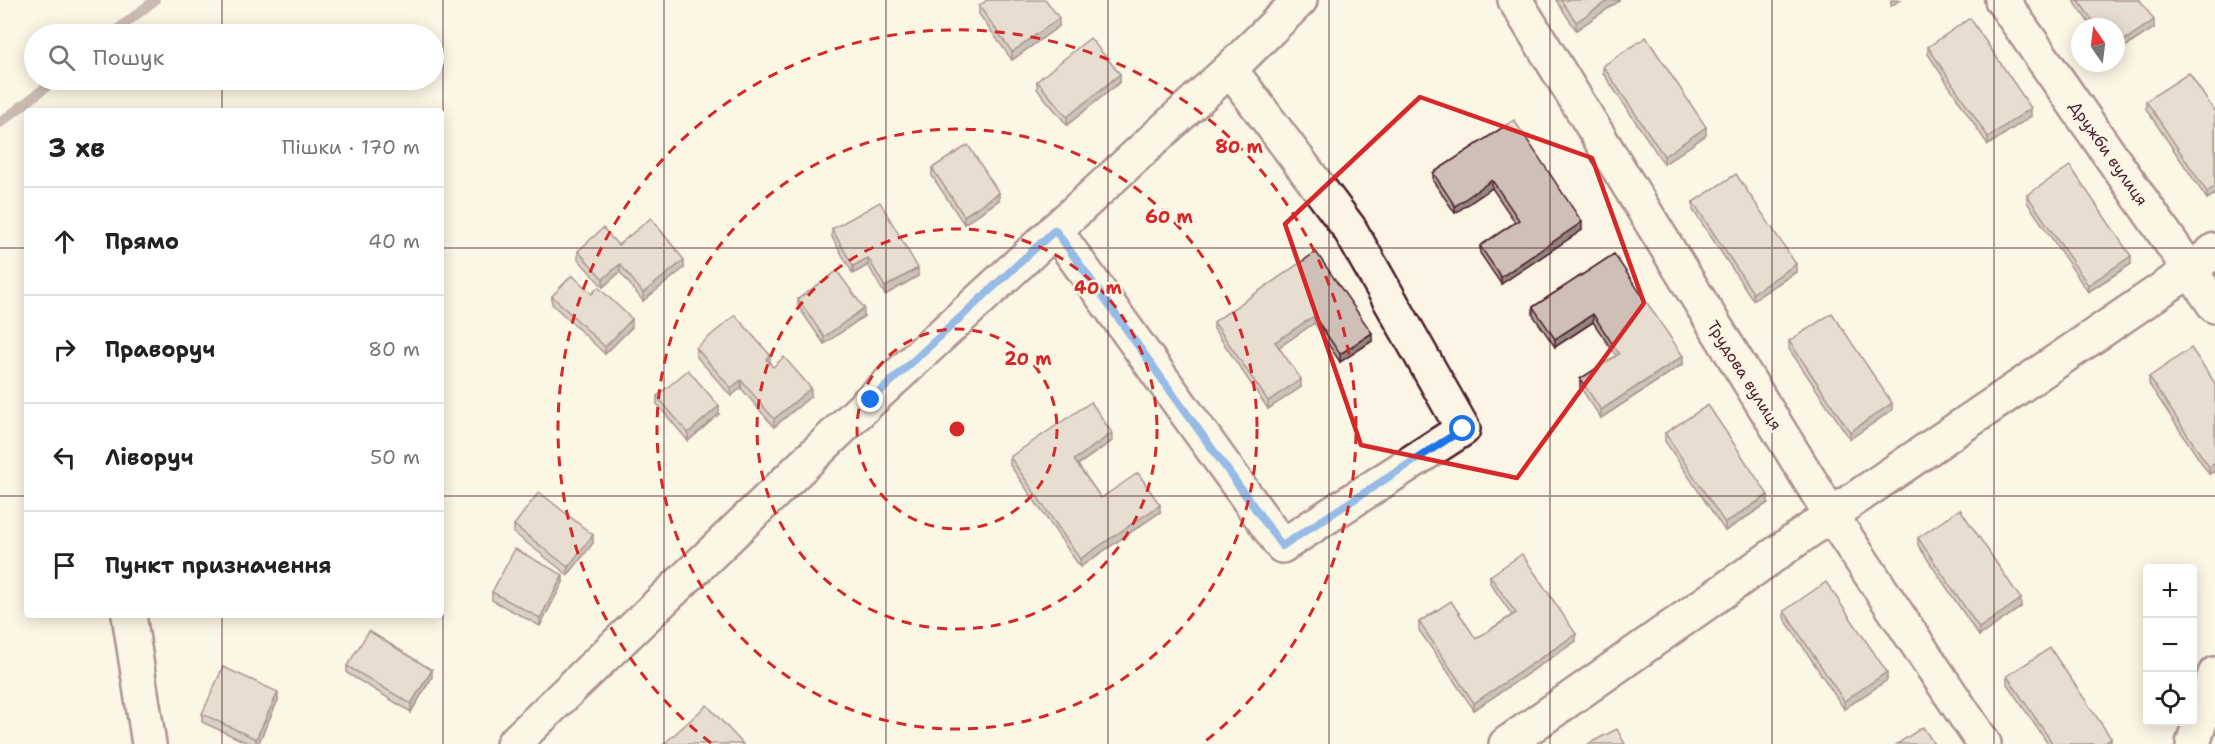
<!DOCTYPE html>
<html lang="uk">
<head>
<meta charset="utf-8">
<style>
  body { margin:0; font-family:"Shantell Sans",sans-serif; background:#f6f6f6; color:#222 }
  .controls { position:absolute; right:18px; bottom:18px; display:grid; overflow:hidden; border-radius:6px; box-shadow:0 3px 15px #0003 }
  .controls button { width:54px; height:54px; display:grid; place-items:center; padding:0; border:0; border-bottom:2px solid #e0e0e0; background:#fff; color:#222; font:30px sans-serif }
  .compass { position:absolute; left:2071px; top:18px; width:54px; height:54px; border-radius:50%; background:#fff; box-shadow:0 3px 15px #0003; rotate:346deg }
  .stop { position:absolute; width:18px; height:18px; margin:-14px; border:4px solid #1a73e8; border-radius:50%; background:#fff }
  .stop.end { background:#1a73e8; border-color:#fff; box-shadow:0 2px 6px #0008 }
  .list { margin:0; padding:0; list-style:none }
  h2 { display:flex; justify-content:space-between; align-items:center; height:78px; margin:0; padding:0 24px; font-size:26px }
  h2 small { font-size:20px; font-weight:400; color:#767676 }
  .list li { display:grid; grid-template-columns:39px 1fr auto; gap:18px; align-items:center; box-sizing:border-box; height:108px; padding:0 24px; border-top:2px solid #e0e0e0 }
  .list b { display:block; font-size:22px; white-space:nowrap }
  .list em { font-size:20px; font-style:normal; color:#767676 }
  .icon { flex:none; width:33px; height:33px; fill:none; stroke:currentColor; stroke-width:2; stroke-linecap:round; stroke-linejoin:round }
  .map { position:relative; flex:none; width:2215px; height:744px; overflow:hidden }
  .search { position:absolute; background:#fff; box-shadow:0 3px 15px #0003; left:24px; top:24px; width:420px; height:66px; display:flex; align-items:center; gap:15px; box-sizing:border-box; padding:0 21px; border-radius:33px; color:#767676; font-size:22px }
  .panel { position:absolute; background:#fff; box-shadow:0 3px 15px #0003; left:24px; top:108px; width:420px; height:510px; border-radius:6px }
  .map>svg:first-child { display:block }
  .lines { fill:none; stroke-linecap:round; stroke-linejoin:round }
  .stream { stroke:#917474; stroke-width:10 }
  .minor-casing { stroke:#4a1f2b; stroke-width:38 }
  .minor { stroke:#fcf5e5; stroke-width:33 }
  .wall { fill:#b2a59d; stroke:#4a1f2b; stroke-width:1.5 }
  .shaded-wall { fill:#918680; stroke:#4a1f2b; stroke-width:1.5 }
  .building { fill:#cfc0b7; stroke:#4a1f2b; stroke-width:1.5 }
  .route { stroke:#1a73e8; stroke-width:8 }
  .marked { fill:none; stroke:#d62828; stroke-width:4.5; stroke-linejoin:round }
  .grid { fill:none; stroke:#4a1f2b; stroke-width:1.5; stroke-opacity:0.55 }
  .ring { fill:none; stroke:#d62828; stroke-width:3; stroke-dasharray:10 8 }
  .labels { text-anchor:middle; stroke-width:5; stroke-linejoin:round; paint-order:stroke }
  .street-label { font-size:16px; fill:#4a1f2b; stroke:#fcf5e5 }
  .centre { fill:#d62828; stroke:#fcf5e5; stroke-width:3 }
  .ring-label { font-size:18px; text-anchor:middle; font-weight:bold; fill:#d62828; stroke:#fcf5e5; stroke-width:5; stroke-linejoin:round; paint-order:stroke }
</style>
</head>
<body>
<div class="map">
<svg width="2215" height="744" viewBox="0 0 2215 744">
  <rect width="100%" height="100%" fill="#fcf5e5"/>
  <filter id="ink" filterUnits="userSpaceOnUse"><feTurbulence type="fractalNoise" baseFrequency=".0167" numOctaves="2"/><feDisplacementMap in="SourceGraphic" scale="12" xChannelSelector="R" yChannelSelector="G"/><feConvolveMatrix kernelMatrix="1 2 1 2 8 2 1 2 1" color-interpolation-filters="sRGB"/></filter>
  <g filter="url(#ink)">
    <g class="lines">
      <g class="stream">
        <polyline points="112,34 155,0"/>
        <polyline points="0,123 55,80"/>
      </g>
      <g class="minor-casing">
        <g id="minor">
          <polyline points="1515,0 1831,515 1984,744"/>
          <polyline points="2002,0 2215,306"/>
          <polyline points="1055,230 1282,546 1463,429 1349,228 1230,69"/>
          <polyline points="129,615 149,744"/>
          <polyline points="513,744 871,400 1230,69 1300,0"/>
          <polyline points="1506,744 1831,515 2192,269 2215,250"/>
          <polyline points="2193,744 2215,674"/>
        </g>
      </g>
      <use href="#minor" class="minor"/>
    </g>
    <g class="wall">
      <polygon points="1556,0 1619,0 1619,1 1576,30"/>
      <polygon points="2073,0 2140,0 2154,28 2092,27"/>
      <polygon points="979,6 1059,26 1012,60 979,14"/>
      <polygon points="1928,47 2031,116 1988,145 1928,54"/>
      <polygon points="1603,66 1706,135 1664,164 1603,73"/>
      <polygon points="1037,81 1120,82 1067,125 1037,89"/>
      <polygon points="2146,101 2215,112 2215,194 2207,199 2146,109"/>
      <polygon points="1514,120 1582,230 1501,284 1480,253 1480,246 1515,222 1492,188 1455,213 1433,181 1433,173"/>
      <polygon points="932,168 999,200 964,224 932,176"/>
      <polygon points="2027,195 2131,264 2088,292 2027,202"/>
      <polygon points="1693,202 1796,272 1753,300 1693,210"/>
      <polygon points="832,229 918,276 885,295 868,265 853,274 832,237"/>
      <polygon points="618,245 684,268 643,301 620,272 603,287 578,259 578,251"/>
      <polygon points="1316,252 1372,341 1340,362 1314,323 1279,347 1301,387 1268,409 1214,329 1214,322"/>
      <polygon points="1614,254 1683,364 1601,418 1580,387 1580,379 1616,356 1593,322 1555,347 1533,315 1533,307"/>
      <polygon points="592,294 632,327 605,354 552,304 552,296"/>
      <polygon points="798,299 864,316 824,344 798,306"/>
      <polygon points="1789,341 1892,410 1850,439 1789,349"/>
      <polygon points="696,348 770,363 769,364 773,367 811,396 774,427 741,388 731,396 696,356"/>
      <polygon points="2149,377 2215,383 2215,471 2209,474 2149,384"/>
      <polygon points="657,396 719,414 688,441 657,404"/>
      <polygon points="1665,433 1768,503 1725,531 1665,441"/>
      <polygon points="1112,441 1078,465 1101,498 1160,512 1080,567 1010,465 1010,457"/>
      <polygon points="514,525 593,543 568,575 514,533"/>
      <polygon points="1918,538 2021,607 1979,636 1918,545"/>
      <polygon points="1490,576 1576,641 1474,710 1419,630 1419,622 1476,639 1512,615 1490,583"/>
      <polygon points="563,582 540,626 492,600 492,592"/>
      <polygon points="1784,611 1887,680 1844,709 1784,618"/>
      <polygon points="347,666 432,677 411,712 347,673"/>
      <polygon points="2007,676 2111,744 2048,744 2007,684"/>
      <polygon points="278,700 258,744 250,744 202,722 202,714"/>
    </g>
    <g class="shaded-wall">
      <polygon points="1609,0 1619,0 1619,1 1576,30 1576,22"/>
      <polygon points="1891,0 1900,0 1891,6"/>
      <polygon points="1059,18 1059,26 1012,60 1012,52"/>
      <polygon points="2154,20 2154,28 2116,53 2116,46"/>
      <polygon points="1120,74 1120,82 1067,125 1067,117"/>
      <polygon points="2031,108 2031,116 1988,145 1988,137"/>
      <polygon points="1706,127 1706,135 1664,164 1664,156"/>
      <polygon points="1492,180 1492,188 1455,213 1455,206"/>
      <polygon points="2215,186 2215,194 2207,199 2207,192"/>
      <polygon points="999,193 999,200 964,224 964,216"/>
      <polygon points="1582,222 1582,230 1501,284 1501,277"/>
      <polygon points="2131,256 2131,264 2088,292 2088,285"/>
      <polygon points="868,258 868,265 853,274 853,266"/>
      <polygon points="684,260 684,268 643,301 643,293"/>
      <polygon points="620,264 620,272 603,287 603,279"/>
      <polygon points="1796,264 1796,272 1753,300 1753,293"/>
      <polygon points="918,268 918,276 885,295 885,287"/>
      <polygon points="864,308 864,316 824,344 824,337"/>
      <polygon points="1593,314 1593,322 1555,347 1555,339"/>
      <polygon points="1314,316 1314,323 1275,350 1275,342"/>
      <polygon points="632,319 632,327 605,354 605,347"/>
      <polygon points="1372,333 1372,341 1340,362 1340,354"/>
      <polygon points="770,355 770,363 766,367 766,359"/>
      <polygon points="1683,356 1683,364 1601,418 1601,410"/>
      <polygon points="1301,379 1301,387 1268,409 1268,401"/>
      <polygon points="741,380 741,388 731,396 731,388"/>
      <polygon points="811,388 811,396 774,427 774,419"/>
      <polygon points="1892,403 1892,410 1850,439 1850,432"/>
      <polygon points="719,406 719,414 688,441 688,433"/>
      <polygon points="1112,433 1112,441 1074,467 1074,460"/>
      <polygon points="2215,463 2215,471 2209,474 2209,467"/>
      <polygon points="1768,495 1768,503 1725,531 1725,523"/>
      <polygon points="1160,505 1160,512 1080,567 1080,559"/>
      <polygon points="593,535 593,543 568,575 568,567"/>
      <polygon points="563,575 563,582 540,626 540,618"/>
      <polygon points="2021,599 2021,607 1979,636 1979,628"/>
      <polygon points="1576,634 1576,641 1474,710 1474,703"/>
      <polygon points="432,670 432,677 411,712 411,704"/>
      <polygon points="1887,672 1887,680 1844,709 1844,701"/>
      <polygon points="278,692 278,700 258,744 256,744 256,739"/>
      <polygon points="2111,738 2111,744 2102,744"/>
    </g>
    <g class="building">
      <polygon points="987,0 1046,0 1059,18 1012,52 979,6"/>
      <polygon points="1561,0 1609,0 1576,22"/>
      <polygon points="2078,0 2140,0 2154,20 2116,46 2116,27 2097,27"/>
      <polygon points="1970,18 2031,108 1988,137 1928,47"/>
      <polygon points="1646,37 1706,127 1664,156 1603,66"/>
      <polygon points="1090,38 1120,74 1067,117 1037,81"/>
      <polygon points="2189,73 2215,112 2215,186 2207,192 2146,101"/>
      <polygon points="1514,120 1582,222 1501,277 1480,246 1519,220 1492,180 1455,206 1433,173"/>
      <polygon points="968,145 999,193 964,216 932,168"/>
      <polygon points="2070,166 2131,256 2088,285 2027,195"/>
      <polygon points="1736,174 1796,264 1753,293 1693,202"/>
      <polygon points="880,202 918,268 885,287 868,258 853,266 832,229"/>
      <polygon points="651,218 684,260 643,293 620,264 603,279 578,251 603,228 618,245"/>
      <polygon points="1316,252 1372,333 1340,354 1314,316 1275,342 1301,379 1268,401 1214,322"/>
      <polygon points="1614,254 1683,356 1601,410 1580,379 1619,354 1593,314 1555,339 1533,307"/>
      <polygon points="837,271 864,308 824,337 798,299"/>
      <polygon points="572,275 592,294 598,287 632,319 605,347 552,296"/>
      <polygon points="1832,313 1892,403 1850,432 1789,341"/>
      <polygon points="735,315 770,355 766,359 773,367 784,357 811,388 774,419 741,380 731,388 696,348"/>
      <polygon points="2191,348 2215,383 2215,463 2209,467 2149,377"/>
      <polygon points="688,370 719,406 688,433 657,396"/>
      <polygon points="1091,402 1112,433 1074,460 1101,498 1138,473 1160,505 1080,559 1010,457"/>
      <polygon points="1708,405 1768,495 1725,523 1665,433"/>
      <polygon points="539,492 593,535 568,567 514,525"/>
      <polygon points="1960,509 2021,599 1979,628 1918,538"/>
      <polygon points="515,549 563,575 540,618 492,592"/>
      <polygon points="1522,554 1576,634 1474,703 1419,622 1451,601 1476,639 1516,613 1490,576"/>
      <polygon points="1826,582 1887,672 1844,701 1784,611"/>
      <polygon points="369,631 432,670 411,704 347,666"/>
      <polygon points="2050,648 2111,738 2102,744 2053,744 2007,676"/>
      <polygon points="223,667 278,692 256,739 202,714"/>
      <polygon points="707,705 743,744 664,744"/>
      <polygon points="1923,727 1934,744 1897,744"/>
      <polygon points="1617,729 1625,744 1588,744"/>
    </g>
  </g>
  <g class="lines" filter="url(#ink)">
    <polyline class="route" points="871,400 1055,230 1282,546 1463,429"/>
  </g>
  <path d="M0 0H2215V744H0ZM1420,97L1592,158L1644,303L1517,478L1361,445L1285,224Z" fill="#fcf5e5" fill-opacity=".55" fill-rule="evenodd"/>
  <path class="marked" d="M1420,97L1592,158L1644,303L1517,478L1361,445L1285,224Z"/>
  <path class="grid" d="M222,0V34M443,0V744M664,0V744M886,0V744M1108,0V744M1329,0V744M1550,0V744M1772,0V744M1994,0V744M222,80V111M0,248H27M441,248H2215M0,496H27M441,496H2215M222,615V744"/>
  <g class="ring">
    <circle cx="957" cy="429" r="100"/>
    <circle cx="957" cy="429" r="200"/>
    <circle cx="957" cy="429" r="300"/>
    <path d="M711 743A399 399 0 1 1 1203 743"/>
  </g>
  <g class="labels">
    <g class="street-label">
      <text transform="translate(2109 153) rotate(55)" y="6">Дружби вулиця</text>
      <text transform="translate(1745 375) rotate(58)" y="6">Трудова вулиця</text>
    </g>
  </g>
  <circle cx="957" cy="429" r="9" class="centre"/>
  <g class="ring-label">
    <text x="1239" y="153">80 m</text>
    <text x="1169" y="223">60 m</text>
    <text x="1098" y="294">40 m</text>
    <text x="1028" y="365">20 m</text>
  </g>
</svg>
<div class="controls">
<button>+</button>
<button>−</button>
<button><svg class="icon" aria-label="locate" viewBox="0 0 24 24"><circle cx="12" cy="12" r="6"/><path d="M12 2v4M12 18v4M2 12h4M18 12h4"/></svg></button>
</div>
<svg class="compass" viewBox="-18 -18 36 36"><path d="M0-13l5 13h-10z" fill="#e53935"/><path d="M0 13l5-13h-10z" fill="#767676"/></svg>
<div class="stop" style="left:1463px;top:429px"></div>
<div class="stop end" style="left:871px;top:400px"></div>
<div class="search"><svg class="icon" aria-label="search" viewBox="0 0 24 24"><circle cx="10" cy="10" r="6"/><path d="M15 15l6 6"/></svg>Пошук</div>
<section class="panel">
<h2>3 хв<small>Пішки · 170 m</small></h2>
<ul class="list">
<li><svg class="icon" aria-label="ahead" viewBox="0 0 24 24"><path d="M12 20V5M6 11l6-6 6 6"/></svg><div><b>Прямо</b></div><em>40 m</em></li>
<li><svg class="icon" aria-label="right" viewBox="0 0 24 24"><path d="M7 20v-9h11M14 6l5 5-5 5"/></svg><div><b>Праворуч</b></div><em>80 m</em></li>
<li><svg class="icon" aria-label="left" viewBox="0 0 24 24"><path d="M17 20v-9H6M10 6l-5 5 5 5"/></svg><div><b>Ліворуч</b></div><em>50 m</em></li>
<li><svg class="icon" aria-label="arrive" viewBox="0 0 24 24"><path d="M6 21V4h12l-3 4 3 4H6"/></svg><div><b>Пункт призначення</b></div></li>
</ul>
</section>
</div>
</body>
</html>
